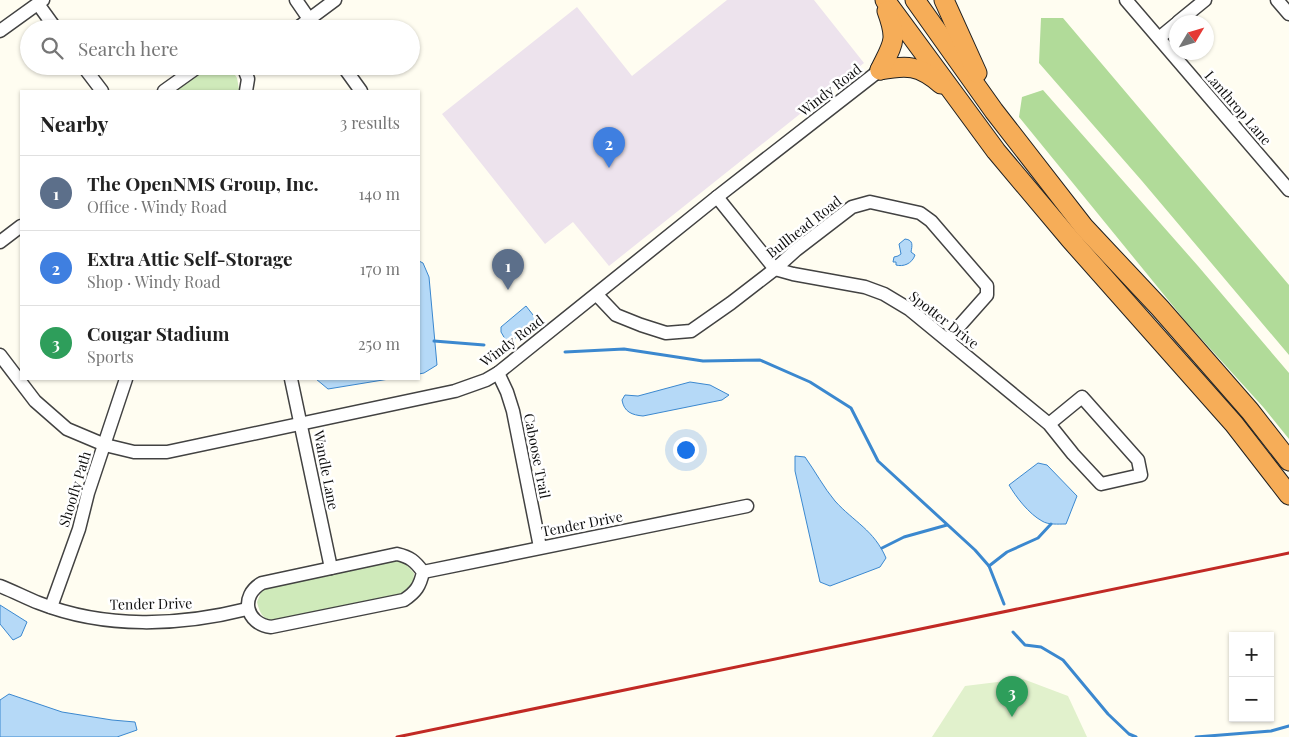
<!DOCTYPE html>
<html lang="en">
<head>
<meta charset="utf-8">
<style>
  body { margin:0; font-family:"Playfair Display",serif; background:#f2f2f2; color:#222 }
  .controls { position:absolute; right:15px; bottom:15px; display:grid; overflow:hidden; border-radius:0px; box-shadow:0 1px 4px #0004 }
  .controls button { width:45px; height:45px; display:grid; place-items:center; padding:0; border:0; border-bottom:1px solid #e0e0e0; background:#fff; color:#222; font:25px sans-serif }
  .compass { position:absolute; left:1169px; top:15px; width:45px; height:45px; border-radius:50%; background:#fff; box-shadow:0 1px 4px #0004; rotate:52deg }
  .you { position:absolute; left:685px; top:449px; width:18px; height:18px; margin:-12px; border:4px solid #fff; border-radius:50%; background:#1a73e8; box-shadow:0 0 0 8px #1a73e833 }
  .badge { display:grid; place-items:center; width:32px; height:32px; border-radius:50%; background:#c12924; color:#fff; font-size:16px; font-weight:700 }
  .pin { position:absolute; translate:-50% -41px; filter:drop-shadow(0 1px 2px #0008) }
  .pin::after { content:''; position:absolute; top:26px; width:18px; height:15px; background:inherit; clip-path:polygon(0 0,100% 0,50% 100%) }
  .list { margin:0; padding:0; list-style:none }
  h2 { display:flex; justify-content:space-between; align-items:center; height:65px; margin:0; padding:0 20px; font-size:21px }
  h2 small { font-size:16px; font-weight:400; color:#767676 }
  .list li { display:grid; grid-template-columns:32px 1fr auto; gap:15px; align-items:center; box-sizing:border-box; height:75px; padding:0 20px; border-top:1px solid #e0e0e0 }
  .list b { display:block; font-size:19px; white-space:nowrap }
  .list p { margin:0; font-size:16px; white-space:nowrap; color:#767676 }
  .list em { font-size:16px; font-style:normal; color:#767676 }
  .icon { flex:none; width:28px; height:28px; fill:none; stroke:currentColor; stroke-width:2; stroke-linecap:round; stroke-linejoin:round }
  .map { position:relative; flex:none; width:1289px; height:737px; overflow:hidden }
  .search { position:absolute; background:#fff; box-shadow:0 1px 4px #0004; left:20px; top:20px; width:400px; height:55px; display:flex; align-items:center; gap:12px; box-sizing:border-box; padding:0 18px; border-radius:28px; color:#767676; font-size:19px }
  .panel { position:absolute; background:#fff; box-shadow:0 1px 4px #0004; left:20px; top:90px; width:400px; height:290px; border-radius:0px }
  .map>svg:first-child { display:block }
  .industrial { fill:#ede3ed }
  .green { fill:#cfeaba }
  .forest { fill:#b1db99 }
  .pitch { fill:#e1f1cc }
  .water { fill:#b5d9f7; stroke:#3b88cf }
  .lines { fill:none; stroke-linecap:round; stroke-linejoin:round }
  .stream { stroke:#3b88cf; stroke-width:3 }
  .minor-casing { stroke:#424242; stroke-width:15 }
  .highway-casing { stroke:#202020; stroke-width:21 }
  .minor { stroke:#fff; stroke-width:12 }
  .highway { stroke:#f6ad58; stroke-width:19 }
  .rail { stroke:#c12924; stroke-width:3 }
  .labels { text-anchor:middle; stroke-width:5; stroke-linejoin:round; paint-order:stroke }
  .street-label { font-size:14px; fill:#0f0f0f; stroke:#fff }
</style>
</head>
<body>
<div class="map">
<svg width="1289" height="737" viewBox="0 0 1289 737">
  <rect width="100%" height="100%" fill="#fffdf1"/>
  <polygon class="industrial" points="727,0 814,0 864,63 609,266 573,222 545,244 442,114 577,7 632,76"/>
  <g class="green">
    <polygon points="212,66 229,66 237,78 239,89 238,91 174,91"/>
    <path d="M398,560L404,562L414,573L413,586L402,595L276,621C263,620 260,614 257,602L262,590L272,586Z"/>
  </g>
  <g class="forest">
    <polygon points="1041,18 1063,18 1289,285 1289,355 1142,181 1039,63"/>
    <polygon points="1043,90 1198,266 1289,373 1289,439 1264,408 1187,323 1019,117 1022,97"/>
  </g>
  <polygon class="pitch" points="1023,679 1068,696 1087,737 932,737 965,686"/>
  <g class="water">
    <path d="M905,239C914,240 912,246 911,252L915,255C912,264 903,267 896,265V262H893L894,257L898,256L901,254L899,244Z"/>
    <polygon points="419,261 423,263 429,277 437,365 424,373 419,374"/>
    <polygon points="526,306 537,320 508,344 501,332 501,327"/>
    <polygon points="316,379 389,379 328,389"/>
    <path d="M690,382L710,385L729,395L722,400L643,416C632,415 624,412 622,400L625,395L638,396Z"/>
    <path d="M795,456L805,457C815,471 824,488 835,501C854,522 874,530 886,558L880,567L830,586L820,582L795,471Z"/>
    <path d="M1038,463L1047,465L1077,496L1066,524C1058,524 1048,525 1042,521C1029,514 1016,497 1009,485Z"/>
    <polygon points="0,605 27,622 21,636 13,640 0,624"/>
    <polygon points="9,694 62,712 112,720 135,722 137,730 117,737 0,737 0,700"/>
  </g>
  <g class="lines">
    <g class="stream">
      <polyline points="434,341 484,345"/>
      <polyline points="565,352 624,349 703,361 760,360 810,382 851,408 878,461 975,550 989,566 1004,604"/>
      <polyline points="882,548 904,537 947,525"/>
      <polyline points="989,566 1007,552 1038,538 1051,524"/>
      <polyline points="1013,632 1025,645 1041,647 1063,660 1108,714 1129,734 1136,737"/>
      <polyline points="1196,737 1271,731 1289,726"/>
    </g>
    <g class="minor-casing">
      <g id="minor">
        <polyline points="296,0 316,29"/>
        <polyline points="1126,0 1289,190"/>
        <polyline points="1277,0 1289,14"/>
        <polyline points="38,4 56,29"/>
        <polyline points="1178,22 1205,0"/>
        <polyline points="296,29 335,0"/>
        <polyline points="0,31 43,0"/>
        <polyline points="1159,38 1176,24"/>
        <polyline points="83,66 102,91"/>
        <polyline points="243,66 248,79 246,91"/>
        <polyline points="343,66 361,91"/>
        <polyline points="164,91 199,66"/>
        <polyline points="717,197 775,269 793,274 865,287 884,294 909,309 1049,424 1073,454 1101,484 1141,475 1138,460 1082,397 1049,424"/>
        <polyline points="0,242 21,226"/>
        <polyline points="597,295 616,315 641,325 666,333 691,331 731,303 775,269 796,250 852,207 870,202 920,213 931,221 987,286 987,295 947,340"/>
        <polyline points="0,355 35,401 67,429 105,445 134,452 167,452 455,391 486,380 498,373 717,197 880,70"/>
        <polyline points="498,373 507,392 513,411 540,547"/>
        <polyline points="291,379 331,568"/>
        <path d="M397,554C410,557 415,561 423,572C420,586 416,592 404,600L271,627C246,624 239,596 262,583Z"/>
        <polyline points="423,572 747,506"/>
        <path d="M0,586C13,591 26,598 39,603C105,629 180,626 247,609"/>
        <polyline points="51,607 79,529 88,493 126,379"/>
      </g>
    </g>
    <g class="highway-casing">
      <g id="highway">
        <polyline points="885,0 996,151 1070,239 1234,424 1289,495"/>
        <polyline points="915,0 994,111 1084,227 1160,308 1250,411 1289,461"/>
        <polyline points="944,0 977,73"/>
        <path d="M880,70C907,65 919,65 941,84"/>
        <path d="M880,70C893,43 898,41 887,11"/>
      </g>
    </g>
    <use href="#minor" class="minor"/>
    <use href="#highway" class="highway"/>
    <polyline class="rail" points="397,737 1289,553"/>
  </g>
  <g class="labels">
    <g class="street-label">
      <text transform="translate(830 90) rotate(-38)" y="5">Windy Road</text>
      <text transform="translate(1238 108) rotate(49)" y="5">Lanthrop Lane</text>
      <text transform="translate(804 227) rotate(-38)" y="5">Bullhead Road</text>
      <text transform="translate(944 320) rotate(38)" y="5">Spotter Drive</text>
      <text transform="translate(512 341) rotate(-37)" y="5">Windy Road</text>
      <text transform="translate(537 456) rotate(79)" y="5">Caboose Trail</text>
      <text transform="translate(326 470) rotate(79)" y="5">Wandle Lane</text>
      <text transform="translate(75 489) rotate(-73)" y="5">Shoofly Path</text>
      <text transform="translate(582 524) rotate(-11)" y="5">Tender Drive</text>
      <text transform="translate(151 604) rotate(-1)" y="5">Tender Drive</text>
    </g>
  </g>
</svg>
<div class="controls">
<button>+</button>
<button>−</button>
</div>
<svg class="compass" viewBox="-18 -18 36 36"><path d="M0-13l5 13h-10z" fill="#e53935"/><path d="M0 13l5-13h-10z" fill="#767676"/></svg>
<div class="you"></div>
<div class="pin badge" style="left:508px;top:290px;background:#5c6f8a">1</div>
<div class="pin badge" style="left:609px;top:168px;background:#3f7fe0">2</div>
<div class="pin badge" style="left:1012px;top:717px;background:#2e9e5b">3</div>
<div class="search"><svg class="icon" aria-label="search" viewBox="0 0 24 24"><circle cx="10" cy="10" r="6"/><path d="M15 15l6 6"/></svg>Search here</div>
<section class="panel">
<h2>Nearby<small>3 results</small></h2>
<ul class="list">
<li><span class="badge" style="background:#5c6f8a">1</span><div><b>The OpenNMS Group, Inc.</b><p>Office · Windy Road</p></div><em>140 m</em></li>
<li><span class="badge" style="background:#3f7fe0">2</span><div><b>Extra Attic Self-Storage</b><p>Shop · Windy Road</p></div><em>170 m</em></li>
<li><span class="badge" style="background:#2e9e5b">3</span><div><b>Cougar Stadium</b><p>Sports</p></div><em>250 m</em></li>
</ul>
</section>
</div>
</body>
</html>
